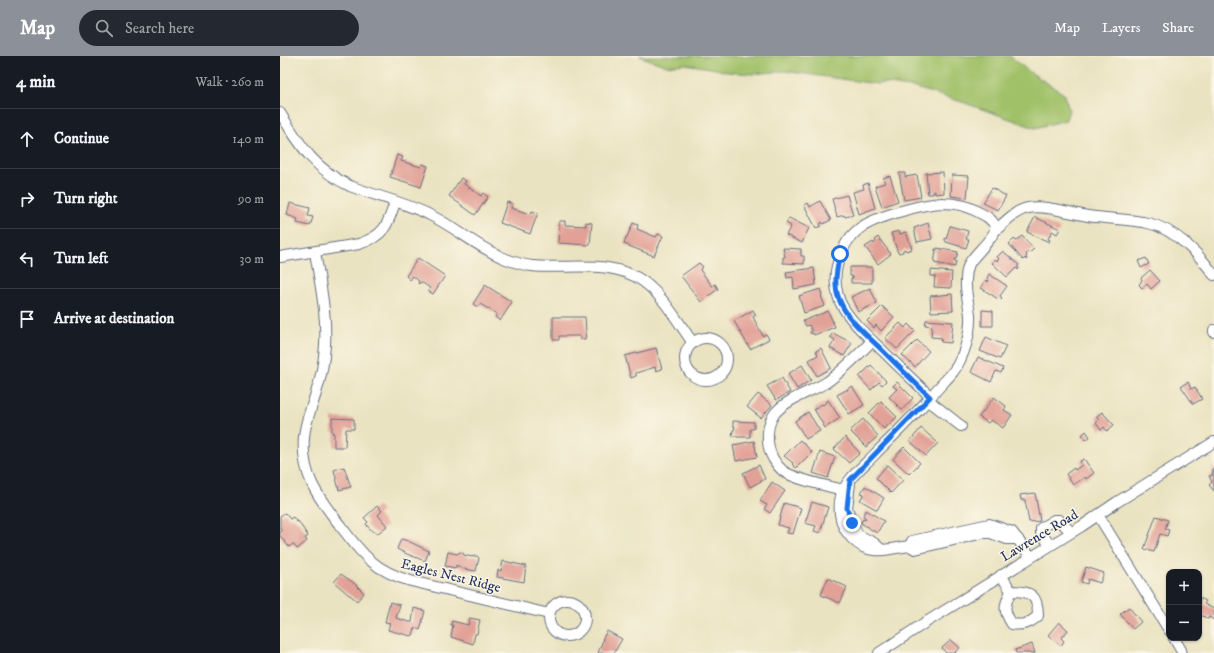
<!DOCTYPE html>
<html lang="en">
<head>
<meta charset="utf-8">
<style>
  body { margin:0; font-family:"IM FELL DW Pica",serif; background:#242831; color:#f1f3f6 }
  .controls { position:absolute; right:12px; bottom:12px; display:grid; overflow:hidden; border-radius:8px; box-shadow:0 1px 3px #0004 }
  .controls button { width:36px; height:36px; display:grid; place-items:center; padding:0; border:0; border-bottom:1px solid #363941; background:#171b24; color:#f1f3f6; font:20px sans-serif }
  .stop { position:absolute; width:12px; height:12px; margin:-9px; border:3px solid #1a73e8; border-radius:50%; background:#fff }
  .stop.end { background:#1a73e8; border-color:#fff; box-shadow:0 1px 4px #0008 }
  .list { margin:0; padding:0; list-style:none }
  h2 { display:flex; justify-content:space-between; align-items:center; height:52px; margin:0; padding:0 16px; font-size:17px }
  h2 small { font-size:13px; font-weight:400; color:#9ea1a6 }
  .list li { display:grid; grid-template-columns:26px 1fr auto; gap:12px; align-items:center; box-sizing:border-box; height:60px; padding:0 16px; border-top:1px solid #363941 }
  .list b { display:block; font-size:15px; white-space:nowrap }
  .list em { font-size:13px; font-style:normal; color:#9ea1a6 }
  .icon { flex:none; width:22px; height:22px; fill:none; stroke:currentColor; stroke-width:2; stroke-linecap:round; stroke-linejoin:round }
  .map { position:relative; flex:none; width:934px; height:597px; overflow:hidden }
  header { display:flex; align-items:center; gap:24px; box-sizing:border-box; height:56px; padding:0 20px; background:#8c9099; color:#fff }
  header strong { font-size:19px }
  nav { display:flex; gap:22px; margin-inline-start:auto; font-size:14px }
  .search { width:280px; height:36px; background:#242831; display:flex; align-items:center; gap:10px; box-sizing:border-box; padding:0 14px; border-radius:22px; color:#9ea1a6; font-size:15px }
  main { display:flex }
  aside { flex:1; background:#171b24 }
  .map>svg:first-child { display:block }
  .green { fill:#a1c169; stroke:#5e7864 }
  .building { fill:#e2a197 }
  .lines { fill:none; stroke-linecap:round; stroke-linejoin:round }
  .minor-casing { stroke:#636e81; stroke-width:12 }
  .minor { stroke:#fff; stroke-width:10 }
  .route { stroke:#1a73e8; stroke-width:5 }
  .labels { text-anchor:middle; stroke-width:3; stroke-linejoin:round; paint-order:stroke }
  .street-label { font-size:14px; fill:#1b2f5e; stroke:#fcf5e5 }
</style>
</head>
<body>
<header>
<strong>Map</strong>
<div class="search"><svg class="icon" aria-label="search" viewBox="0 0 24 24"><circle cx="10" cy="10" r="6"/><path d="M15 15l6 6"/></svg>Search here</div>
<nav><a>Map</a><a>Layers</a><a>Share</a></nav>
</header>
<main>
<aside>
<h2>4 min<small>Walk · 260 m</small></h2>
<ul class="list">
<li><svg class="icon" aria-label="ahead" viewBox="0 0 24 24"><path d="M12 20V5M6 11l6-6 6 6"/></svg><div><b>Continue</b></div><em>140 m</em></li>
<li><svg class="icon" aria-label="right" viewBox="0 0 24 24"><path d="M7 20v-9h11M14 6l5 5-5 5"/></svg><div><b>Turn right</b></div><em>90 m</em></li>
<li><svg class="icon" aria-label="left" viewBox="0 0 24 24"><path d="M17 20v-9H6M10 6l-5 5 5 5"/></svg><div><b>Turn left</b></div><em>30 m</em></li>
<li><svg class="icon" aria-label="arrive" viewBox="0 0 24 24"><path d="M6 21V4h12l-3 4 3 4H6"/></svg><div><b>Arrive at destination</b></div></li>
</ul>
</aside>
<div class="map">
<svg width="934" height="597" viewBox="0 0 934 597">
  <rect width="100%" height="100%" fill="#fcf5e5"/>
  <filter id="ink" filterUnits="userSpaceOnUse"><feTurbulence type="fractalNoise" baseFrequency=".025" numOctaves="2"/><feDisplacementMap in="SourceGraphic" scale="8" xChannelSelector="R" yChannelSelector="G"/><feConvolveMatrix kernelMatrix="1 2 1 2 8 2 1 2 1" color-interpolation-filters="sRGB"/></filter>
  <filter id="wash" filterUnits="userSpaceOnUse"><feTurbulence type="fractalNoise" baseFrequency=".012" numOctaves="4" result="noise"/><feDisplacementMap in="SourceGraphic" scale="16" xChannelSelector="R" yChannelSelector="G"/><feGaussianBlur stdDeviation="0.9" result="paint"/><feColorMatrix in="noise" values="0 0 0 0 0 0 0 0 0 0 0 0 0 0 0 0 0 1.4 0 .05"/><feComposite in="paint" operator="in"/></filter>
  <g filter="url(#wash)">
    <rect width="100%" height="100%" fill="#eae3c1"/>
    <polygon class="green" points="359,0 730,0 747,14 784,38 789,54 786,64 755,72 685,47 636,32 604,27 597,28 504,15 472,18 447,16 436,13 405,8 387,10"/>
    <g id="blocks">
      <g class="building">
        <polygon points="117,99 123,101 121,105 141,111 142,108 148,110 141,131 110,121"/>
        <polygon points="663,116 664,137 655,138 655,135 653,136 653,138 648,138 646,117"/>
        <polygon points="619,117 625,117 625,121 637,119 641,141 624,144"/>
        <polygon points="672,119 689,120 687,142 671,140"/>
        <polygon points="610,120 618,145 602,151 595,130 605,127 603,122"/>
        <polygon points="181,122 186,125 184,128 187,130 201,140 203,137 208,141 195,159 169,140"/>
        <polygon points="588,127 595,152 579,158 573,136 584,133 583,129"/>
        <polygon points="712,132 726,140 718,154 703,147"/>
        <polygon points="567,139 573,159 565,161 564,159 557,161 552,143"/>
        <polygon points="540,145 551,164 543,168 542,166 540,168 541,170 536,172 524,149 528,147 530,151"/>
        <polygon points="227,146 233,148 231,152 247,157 251,158 252,155 258,157 250,178 220,167"/>
        <polygon points="10,147 30,152 28,160 33,161 30,170 17,167 18,163 7,159"/>
        <polygon points="755,161 780,173 777,178 772,175 768,183 770,184 769,186 747,176"/>
        <polygon points="509,162 529,172 522,187 506,179 511,170 506,167"/>
        <polygon points="279,165 285,165 285,169 306,170 306,166 312,167 310,189 278,187"/>
        <polygon points="353,167 358,169 357,173 376,181 378,178 383,180 374,200 344,188 346,181 347,181"/>
        <polygon points="648,167 652,183 637,186 634,172"/>
        <polygon points="670,170 688,175 686,183 689,183 686,192 666,186 665,184 665,182 666,183"/>
        <polygon points="619,175 620,178 626,176 632,193 626,195 625,193 623,194 623,196 618,197 611,177"/>
        <polygon points="742,180 754,193 749,197 748,196 746,198 747,199 746,201 747,203 746,204 745,202 743,204 729,188 734,183 736,185"/>
        <polygon points="598,181 611,198 598,208 585,191 593,186 594,188 596,186 595,184"/>
        <polygon points="503,192 521,193 521,200 524,200 524,208 503,207 503,201 505,201"/>
        <polygon points="657,192 678,196 676,203 674,203 674,205 676,205 675,211 654,207 656,195 655,195 655,193 657,194"/>
        <polygon points="723,195 739,209 737,211 739,212 738,214 736,212 727,221 712,207 715,203 717,205 719,203 717,201"/>
        <polygon points="138,202 165,220 153,238 148,235 150,232 141,226 139,228 138,227 139,225 133,220 130,224 126,220"/>
        <polygon points="866,202 869,208 861,212 858,205"/>
        <polygon points="419,207 423,211 420,214 432,230 435,228 438,233 421,246 401,220"/>
        <polygon points="570,211 592,211 592,227 571,227 571,222 573,222 573,220 570,220"/>
        <polygon points="534,212 536,229 514,233 513,221 507,222 506,216"/>
        <polygon points="651,214 672,216 671,232 654,231 655,220 651,220"/>
        <polygon points="870,214 880,225 871,233 867,228 862,232 859,229 862,224 861,222"/>
        <polygon points="709,218 727,230 720,240 722,242 721,243 719,242 718,243 701,232 706,224 708,226 709,224 707,222"/>
        <polygon points="205,229 232,246 220,265 215,261 217,258 200,248 198,251 193,248"/>
        <polygon points="590,232 597,247 578,256 571,241"/>
        <polygon points="540,233 542,239 541,240 545,250 524,257 519,240"/>
        <polygon points="672,238 673,255 651,256 650,240"/>
        <polygon points="602,250 614,261 601,275 596,269 594,272 587,265"/>
        <polygon points="473,254 476,259 473,261 483,280 486,278 489,283 470,293 454,265"/>
        <polygon points="702,254 713,255 713,270 702,270"/>
        <polygon points="548,255 555,271 534,279 533,277 531,278 530,276 532,275 529,269 526,270 523,265"/>
        <polygon points="273,261 305,261 306,276 305,283 300,283 300,280 279,280 279,284 273,284"/>
        <polygon points="646,264 673,266 671,287 661,286 662,282 651,281 652,270 645,269"/>
        <polygon points="620,267 625,272 628,268 635,275 617,293 605,282"/>
        <polygon points="553,277 572,287 564,300 550,292 555,284 550,281"/>
        <polygon points="706,281 726,290 720,303 700,295"/>
        <polygon points="637,284 649,295 635,311 622,299"/>
        <polygon points="376,292 382,313 376,315 375,311 356,317 356,320 351,322 345,300"/>
        <polygon points="541,292 551,312 537,320 529,304 538,299 536,295"/>
        <polygon points="698,301 723,312 721,317 716,315 711,326 691,316"/>
        <polygon points="522,309 531,324 517,333 508,318"/>
        <polygon points="591,309 606,325 602,329 599,326 591,334 579,321"/>
        <polygon points="502,322 510,336 496,344 487,330"/>
        <polygon points="617,326 633,342 622,354 609,341 617,333 613,330"/>
        <polygon points="908,326 911,333 915,331 922,343 913,348 901,330"/>
        <polygon points="572,330 584,349 569,358 557,339 566,334 568,334 567,333"/>
        <polygon points="478,338 492,349 481,362 467,351"/>
        <polygon points="714,341 726,350 724,354 732,359 723,372 711,364 708,367 699,361"/>
        <polygon points="548,344 560,362 545,372 534,353 542,348 543,349"/>
        <polygon points="601,345 617,361 604,373 589,357"/>
        <polygon points="528,356 540,375 526,383 515,365"/>
        <polygon points="822,356 834,369 827,375 824,371 821,374 816,367 819,364 816,361"/>
        <polygon points="52,362 74,363 74,373 66,373 65,391 54,391 54,377 52,377"/>
        <polygon points="583,363 598,380 586,391 570,375"/>
        <polygon points="453,365 474,366 474,373 470,373 470,381 457,381 457,380 452,380 453,374 454,374 455,370 453,370"/>
        <polygon points="641,372 658,387 646,400 630,385"/>
        <polygon points="806,375 810,381 806,384 802,379"/>
        <polygon points="565,381 580,397 569,407 554,393"/>
        <polygon points="520,384 532,396 516,412 512,408 513,407 504,400"/>
        <polygon points="474,385 477,401 456,405 453,389"/>
        <polygon points="624,391 640,407 629,418 613,403"/>
        <polygon points="540,396 555,401 548,422 533,417"/>
        <polygon points="804,403 814,417 806,423 805,421 793,429 786,418 794,412 795,414 802,409 800,405"/>
        <polygon points="479,409 485,423 470,431 463,417"/>
        <polygon points="607,409 623,424 611,437 596,422"/>
        <polygon points="64,411 71,431 59,434 54,414"/>
        <polygon points="934,411 934,435 929,429 932,426 929,420 933,419 932,417 933,416 932,413"/>
        <polygon points="492,426 505,435 490,457 484,453 487,449 480,445"/>
        <polygon points="585,430 604,442 597,454 580,444 584,438 581,437"/>
        <polygon points="755,437 760,465 749,466 745,444 741,444 740,439"/>
        <polygon points="532,446 548,451 540,477 534,475 536,470 525,467"/>
        <polygon points="504,447 521,452 513,478 507,477 509,472 498,469"/>
        <polygon points="97,450 102,455 98,459 107,470 97,478 89,472 86,468 88,466 84,462"/>
        <polygon points="586,454 604,465 597,477 581,467 583,463 585,464 586,462 583,460"/>
        <polygon points="5,457 10,463 13,461 17,466 18,465 28,480 25,482 27,485 17,493 13,488 9,491 0,480 0,476 2,475 0,473 0,460"/>
        <polygon points="876,460 888,464 885,473 889,474 887,480 880,478 874,496 864,493"/>
        <polygon points="121,483 128,485 149,495 145,505 127,498 117,493"/>
        <polygon points="168,496 177,498 180,496 183,497 184,499 192,501 194,500 197,500 199,502 196,515 184,513 176,509 176,512 165,510"/>
        <polygon points="223,505 246,510 244,526 217,521 218,514 221,515"/>
        <polygon points="806,511 824,517 820,527 808,523 807,528 801,526"/>
        <polygon points="61,518 74,527 84,537 77,545 70,539 69,539 54,526"/>
        <polygon points="548,522 567,531 560,547 541,539"/>
        <polygon points="920,542 926,545 924,548 934,553 934,564 929,561 928,563 919,558 919,544"/>
        <polygon points="110,546 120,549 116,562 129,566 132,566 134,552 145,555 140,574 135,572 133,579 131,580 108,574 110,567 105,566"/>
        <polygon points="849,551 861,566 853,573 840,558"/>
        <polygon points="190,562 200,564 197,578 195,578 193,588 171,581 173,569 171,569 172,565 188,569"/>
        <polygon points="779,566 788,574 781,582 784,585 781,590 768,579"/>
        <polygon points="327,575 342,583 334,597 318,597 323,584 322,584"/>
        <polygon points="671,584 680,592 675,596 676,597 666,597 662,592"/>
        <polygon points="752,588 755,597 736,597 735,594"/>
      </g>
    </g>
  </g>
  <g filter="url(#ink)">
    <use href="#blocks" fill-opacity="0" stroke="#636e81" stroke-width="1"/>
    <g class="lines">
      <g class="minor-casing">
        <g id="minor">
          <path d="M0,57C21,90 34,113 70,130C96,140 126,147 150,159C177,172 198,192 226,203C234,206 243,209 252,210C289,214 332,202 364,226C384,241 398,266 413,287"/>
          <path d="M716,174C725,166 736,154 748,152C767,149 789,157 808,160C828,163 849,163 868,167C895,173 919,198 934,219"/>
          <path d="M35,196C40,227 47,258 45,289C44,305 41,322 36,337C32,351 25,366 24,381C21,418 37,440 59,468C81,497 94,515 131,525L269,558"/>
          <path d="M0,201L79,188C104,180 108,169 115,146"/>
          <polyline points="934,274 934,276"/>
          <circle cx="426" cy="303" r="21"/>
          <path d="M651,341C634,325 618,310 602,294C586,279 570,265 560,246C556,236 554,221 557,210C561,196 566,183 579,173C594,161 642,148 662,147C675,147 689,150 700,157C706,160 712,163 715,170C718,179 694,198 689,208C687,213 686,218 686,224C685,236 689,248 690,259C691,277 684,301 673,316C667,323 660,330 654,337C636,358 616,377 596,397C584,410 566,423 561,440C558,451 560,466 566,475C585,502 601,494 630,490L635,493L708,476L727,483H738"/>
          <polyline points="648,344 681,370"/>
          <polyline points="570,427 567,452 572,467 578,479 594,487 602,494"/>
          <path d="M564,434C548,430 516,424 503,415C495,408 489,397 488,386C487,376 489,365 495,357C508,342 531,336 547,326C564,314 578,299 592,285"/>
          <polyline points="818,459 889,574"/>
          <polyline points="770,489 761,477 761,472 774,464 779,464 791,476"/>
          <polyline points="630,490 632,485 709,468 732,476 751,501"/>
          <path d="M721,519L731,535C751,535 758,539 758,560C750,567 743,570 732,568C723,554 724,550 731,535"/>
          <circle cx="287" cy="562" r="18"/>
          <polyline points="894,582 901,594"/>
          <polyline points="599,597 643,568 802,470 837,446 934,386"/>
        </g>
      </g>
      <use href="#minor" class="minor"/>
    </g>
  </g>
  <g class="lines" filter="url(#ink)">
    <path class="route" d="M560,198C557,213 553,229 559,243C567,264 587,279 602,294C618,310 634,326 650,341L570,424L567,452L572,467"/>
  </g>
  <g class="labels">
    <g class="street-label">
      <text transform="translate(759 479) rotate(-31)" y="5">Lawrence Road</text>
      <text transform="translate(171 519) rotate(14)" y="5">Eagles Nest Ridge</text>
    </g>
  </g>
</svg>
<div class="controls">
<button>+</button>
<button>−</button>
</div>
<div class="stop" style="left:560px;top:198px"></div>
<div class="stop end" style="left:572px;top:467px"></div>
</div>
</main>
</body>
</html>
